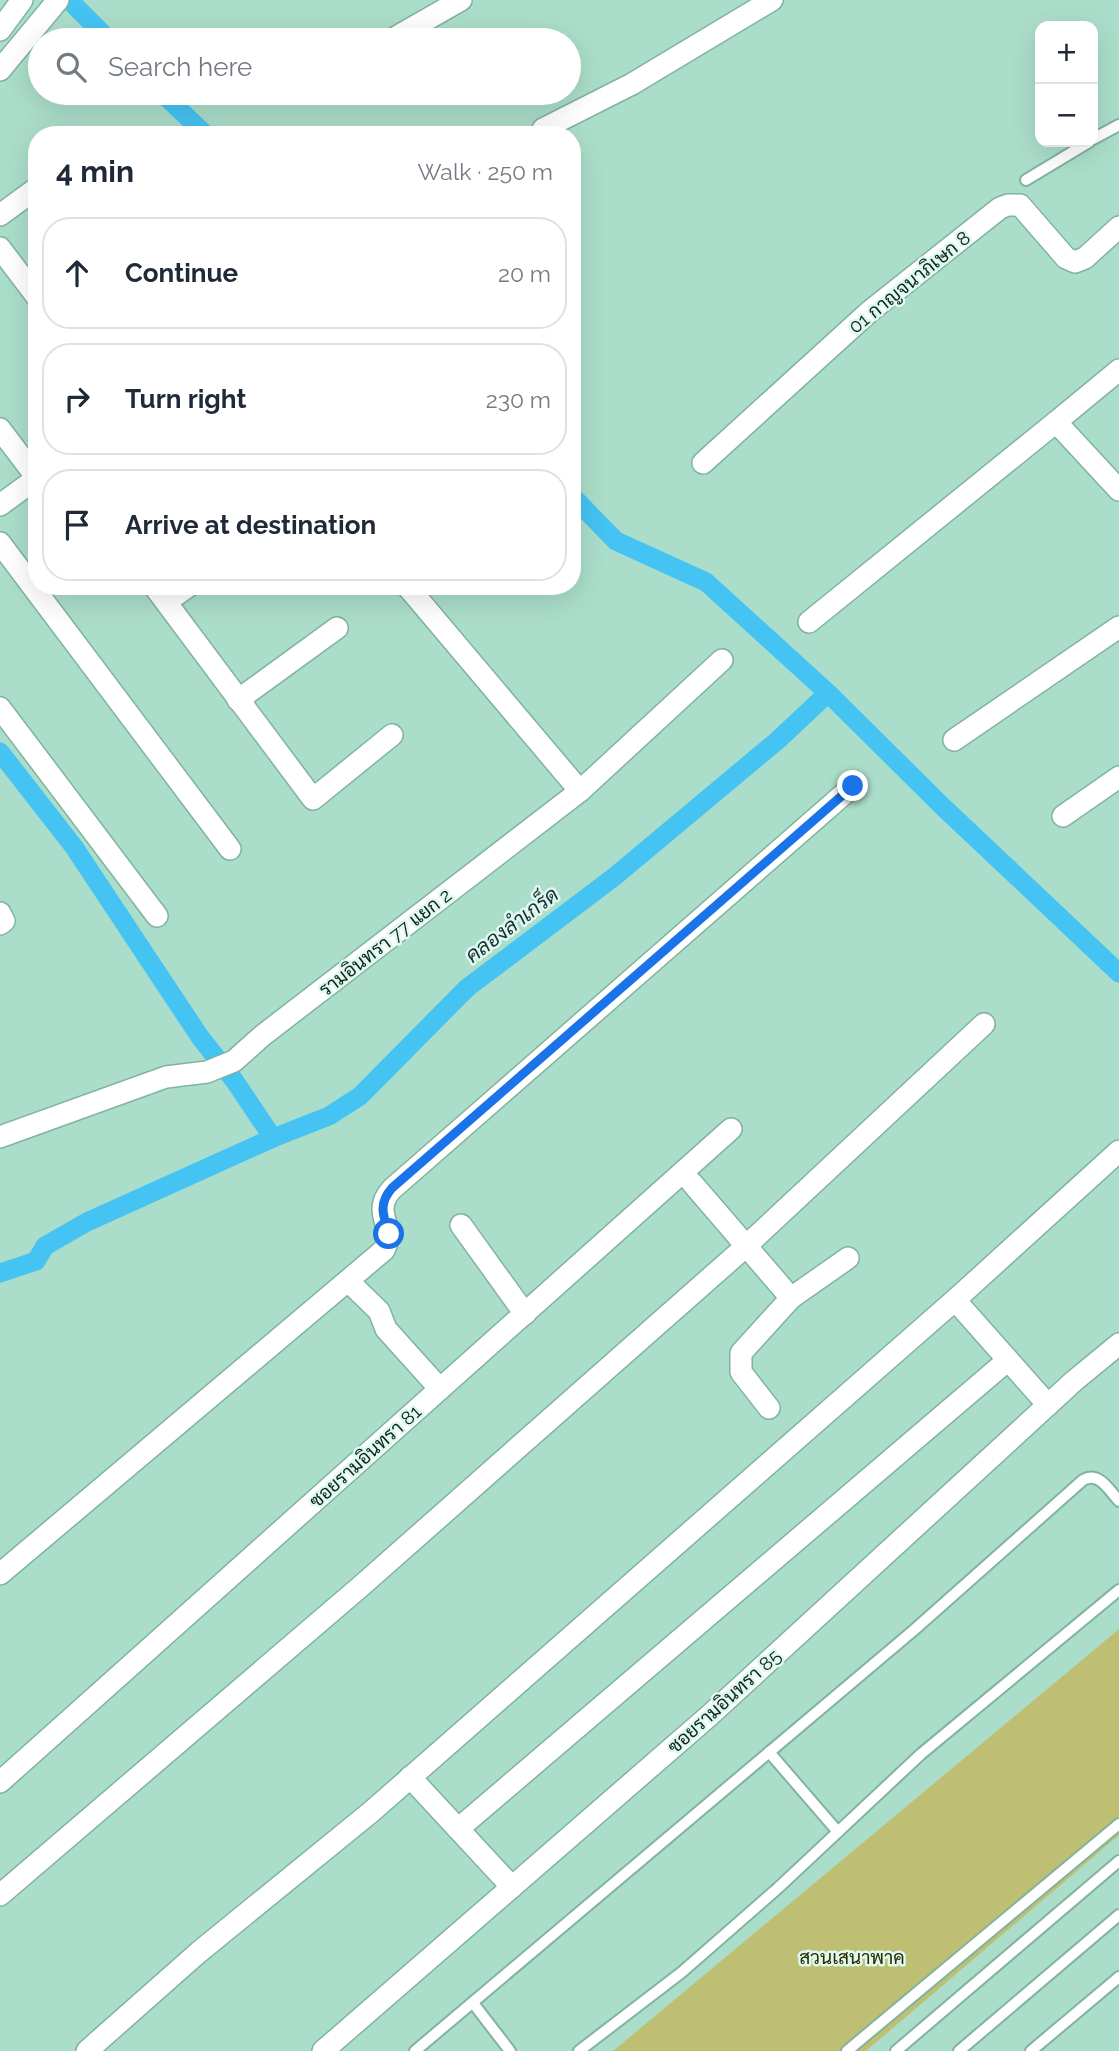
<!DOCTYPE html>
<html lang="en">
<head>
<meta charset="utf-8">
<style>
  body { margin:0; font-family:Raleway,Sarabun,sans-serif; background:#f6f6f7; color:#1f2937 }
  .controls { position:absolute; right:21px; top:21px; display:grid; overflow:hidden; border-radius:14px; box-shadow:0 7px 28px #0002 }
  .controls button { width:63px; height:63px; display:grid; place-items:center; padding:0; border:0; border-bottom:2px solid #e0e1e3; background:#fff; color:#1f2937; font:35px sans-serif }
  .stop { position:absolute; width:21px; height:21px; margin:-16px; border:5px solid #1a73e8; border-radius:50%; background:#fff }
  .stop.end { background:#1a73e8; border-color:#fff; box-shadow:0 2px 7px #0008 }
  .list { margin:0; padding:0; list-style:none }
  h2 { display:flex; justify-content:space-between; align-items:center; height:91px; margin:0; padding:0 28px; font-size:30px }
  h2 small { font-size:23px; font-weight:400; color:#747a83 }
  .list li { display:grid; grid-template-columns:46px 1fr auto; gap:21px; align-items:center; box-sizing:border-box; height:112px; margin:0 14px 14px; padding:0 14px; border:2px solid #e0e1e3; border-radius:28px }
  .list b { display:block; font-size:26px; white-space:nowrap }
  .list em { font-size:23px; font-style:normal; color:#747a83 }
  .icon { flex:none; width:38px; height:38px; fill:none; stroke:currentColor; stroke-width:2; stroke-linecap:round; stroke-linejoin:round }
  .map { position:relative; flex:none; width:1119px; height:2051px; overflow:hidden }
  .search { position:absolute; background:#fff; box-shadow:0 7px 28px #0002; left:28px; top:28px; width:553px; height:77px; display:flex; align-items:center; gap:18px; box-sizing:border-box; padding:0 24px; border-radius:38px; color:#747a83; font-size:26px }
  .panel { position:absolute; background:#fff; box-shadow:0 7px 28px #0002; left:28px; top:126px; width:553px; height:469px; border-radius:28px }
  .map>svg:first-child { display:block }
  .green { fill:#bfbf73 }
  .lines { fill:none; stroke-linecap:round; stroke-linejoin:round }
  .canal { stroke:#45c3f3; stroke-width:19 }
  .lane-casing { stroke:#81b39f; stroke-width:14 }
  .street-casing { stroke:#81b39f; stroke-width:24 }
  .lane { stroke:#fff; stroke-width:10 }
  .street { stroke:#fff; stroke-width:21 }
  .route { stroke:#1a73e8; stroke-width:9 }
  .labels { text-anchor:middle; stroke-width:5; stroke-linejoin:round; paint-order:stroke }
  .street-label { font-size:19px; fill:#0f231c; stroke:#dff9ee }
  .park-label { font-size:19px; fill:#2d2c00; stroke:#dff9ee }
  .water-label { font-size:21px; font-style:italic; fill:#1a2f38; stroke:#dff9ee }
</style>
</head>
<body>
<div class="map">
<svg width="1119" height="2051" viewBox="0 0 1119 2051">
  <rect width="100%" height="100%" fill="#abdeca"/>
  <polygon class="green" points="1119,1629 1119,1835 866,2051 613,2051"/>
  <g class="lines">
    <g class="canal">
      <polyline points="69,0 109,40"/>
      <polyline points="162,93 206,135"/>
      <polyline points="572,496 616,541 706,582 828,693"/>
      <polyline points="0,752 74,847 200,1037 234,1080 273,1138 329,1116 360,1096 467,988 614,877 778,740 828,693 941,805 1119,973"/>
      <polyline points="0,1273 36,1261 45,1246 87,1222 273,1138"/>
    </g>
    <g class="lane-casing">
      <g id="lane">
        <polyline points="1093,139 1119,125"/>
        <polyline points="1026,180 1089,142"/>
        <polyline points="769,1752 838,1832"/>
        <polyline points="473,2003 510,2051"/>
        <path d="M415,2051L914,1630L1083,1480C1099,1471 1109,1490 1119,1501"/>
        <polyline points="579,2051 682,1972 778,1888 921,1754 1119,1590"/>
        <polyline points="847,2051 1119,1824"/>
        <polyline points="896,2051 1119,1861"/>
        <polyline points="959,2051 1119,1915"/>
        <polyline points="1031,2051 1119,1977"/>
      </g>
    </g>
    <g class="street-casing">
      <g id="street">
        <polyline points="0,30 22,0"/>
        <polyline points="391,40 461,0"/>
        <polyline points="0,70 58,0"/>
        <polyline points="543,129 632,84 772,0"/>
        <polyline points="0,215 37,188"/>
        <polyline points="0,248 37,297"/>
        <polyline points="1056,422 1119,370"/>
        <polyline points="0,429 37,478 0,505"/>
        <polyline points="703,463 869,312 1000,208 1008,205 1020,205 1066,258 1075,262 1085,258 1119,227"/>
        <polyline points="0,543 230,849"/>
        <polyline points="154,586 313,799 392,735"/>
        <polyline points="407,586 580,791"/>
        <polyline points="166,602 189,586"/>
        <polyline points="809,622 1056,422 1119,490"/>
        <polyline points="238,700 337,628"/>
        <polyline points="0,708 157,916"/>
        <polyline points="954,740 1119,627"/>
        <polyline points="1063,816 1119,777"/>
        <polyline points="0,913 4,921 0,924"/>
        <polyline points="0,1137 166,1077 207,1072 234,1061 262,1036 580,791 722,660"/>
        <polyline points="692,1183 791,1298"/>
        <polyline points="461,1225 525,1314"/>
        <polyline points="348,1281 379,1311 386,1329 440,1389"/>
        <polyline points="955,1300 1048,1405"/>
        <polyline points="769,1408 741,1372 741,1353 791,1298 848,1258"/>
        <path d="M0,1574L384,1250C397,1225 370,1213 392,1189L853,786"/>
        <polyline points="410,1777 512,1887"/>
        <polyline points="0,1782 731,1129"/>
        <polyline points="458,1829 1008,1360"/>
        <polyline points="0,1895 360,1587 744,1248 984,1024"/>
        <polyline points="87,2051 199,1952 371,1812 955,1300 1119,1151"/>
        <polyline points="323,2051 710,1715 1074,1381 1119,1344"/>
      </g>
    </g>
    <use href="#lane" class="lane"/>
    <use href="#street" class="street"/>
  </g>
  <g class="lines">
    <path class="route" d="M389,1234C383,1215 378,1204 392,1188L853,786"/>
  </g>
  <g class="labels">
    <g class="street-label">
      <text transform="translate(909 282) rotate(-39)" y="7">01 กาญจนาภิเษก 8</text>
      <text transform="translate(385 942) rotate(-38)" y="7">รามอินทรา 77 แยก 2</text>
      <text transform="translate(365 1456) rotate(-42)" y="7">ซอยรามอินทรา 81</text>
      <text transform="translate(724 1701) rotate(-42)" y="7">ซอยรามอินทรา 85</text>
    </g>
    <g class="park-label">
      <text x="852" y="1964">สวนเสนาพาค</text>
    </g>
    <g class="water-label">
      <text transform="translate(512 925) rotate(-37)" y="7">คลองลำเกร็ด</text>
    </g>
  </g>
</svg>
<div class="controls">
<button>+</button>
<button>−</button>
</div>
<div class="stop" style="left:389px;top:1234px"></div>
<div class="stop end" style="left:853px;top:786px"></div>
<div class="search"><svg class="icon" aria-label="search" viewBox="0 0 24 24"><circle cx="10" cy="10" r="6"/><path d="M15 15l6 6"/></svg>Search here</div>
<section class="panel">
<h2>4 min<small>Walk · 250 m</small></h2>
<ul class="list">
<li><svg class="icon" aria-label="ahead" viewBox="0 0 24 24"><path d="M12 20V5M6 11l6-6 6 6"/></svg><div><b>Continue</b></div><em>20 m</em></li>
<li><svg class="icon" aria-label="right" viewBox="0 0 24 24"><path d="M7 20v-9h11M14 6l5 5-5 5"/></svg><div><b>Turn right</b></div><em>230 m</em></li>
<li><svg class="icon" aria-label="arrive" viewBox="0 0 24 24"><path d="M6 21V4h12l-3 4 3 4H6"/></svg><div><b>Arrive at destination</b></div></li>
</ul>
</section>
</div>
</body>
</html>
